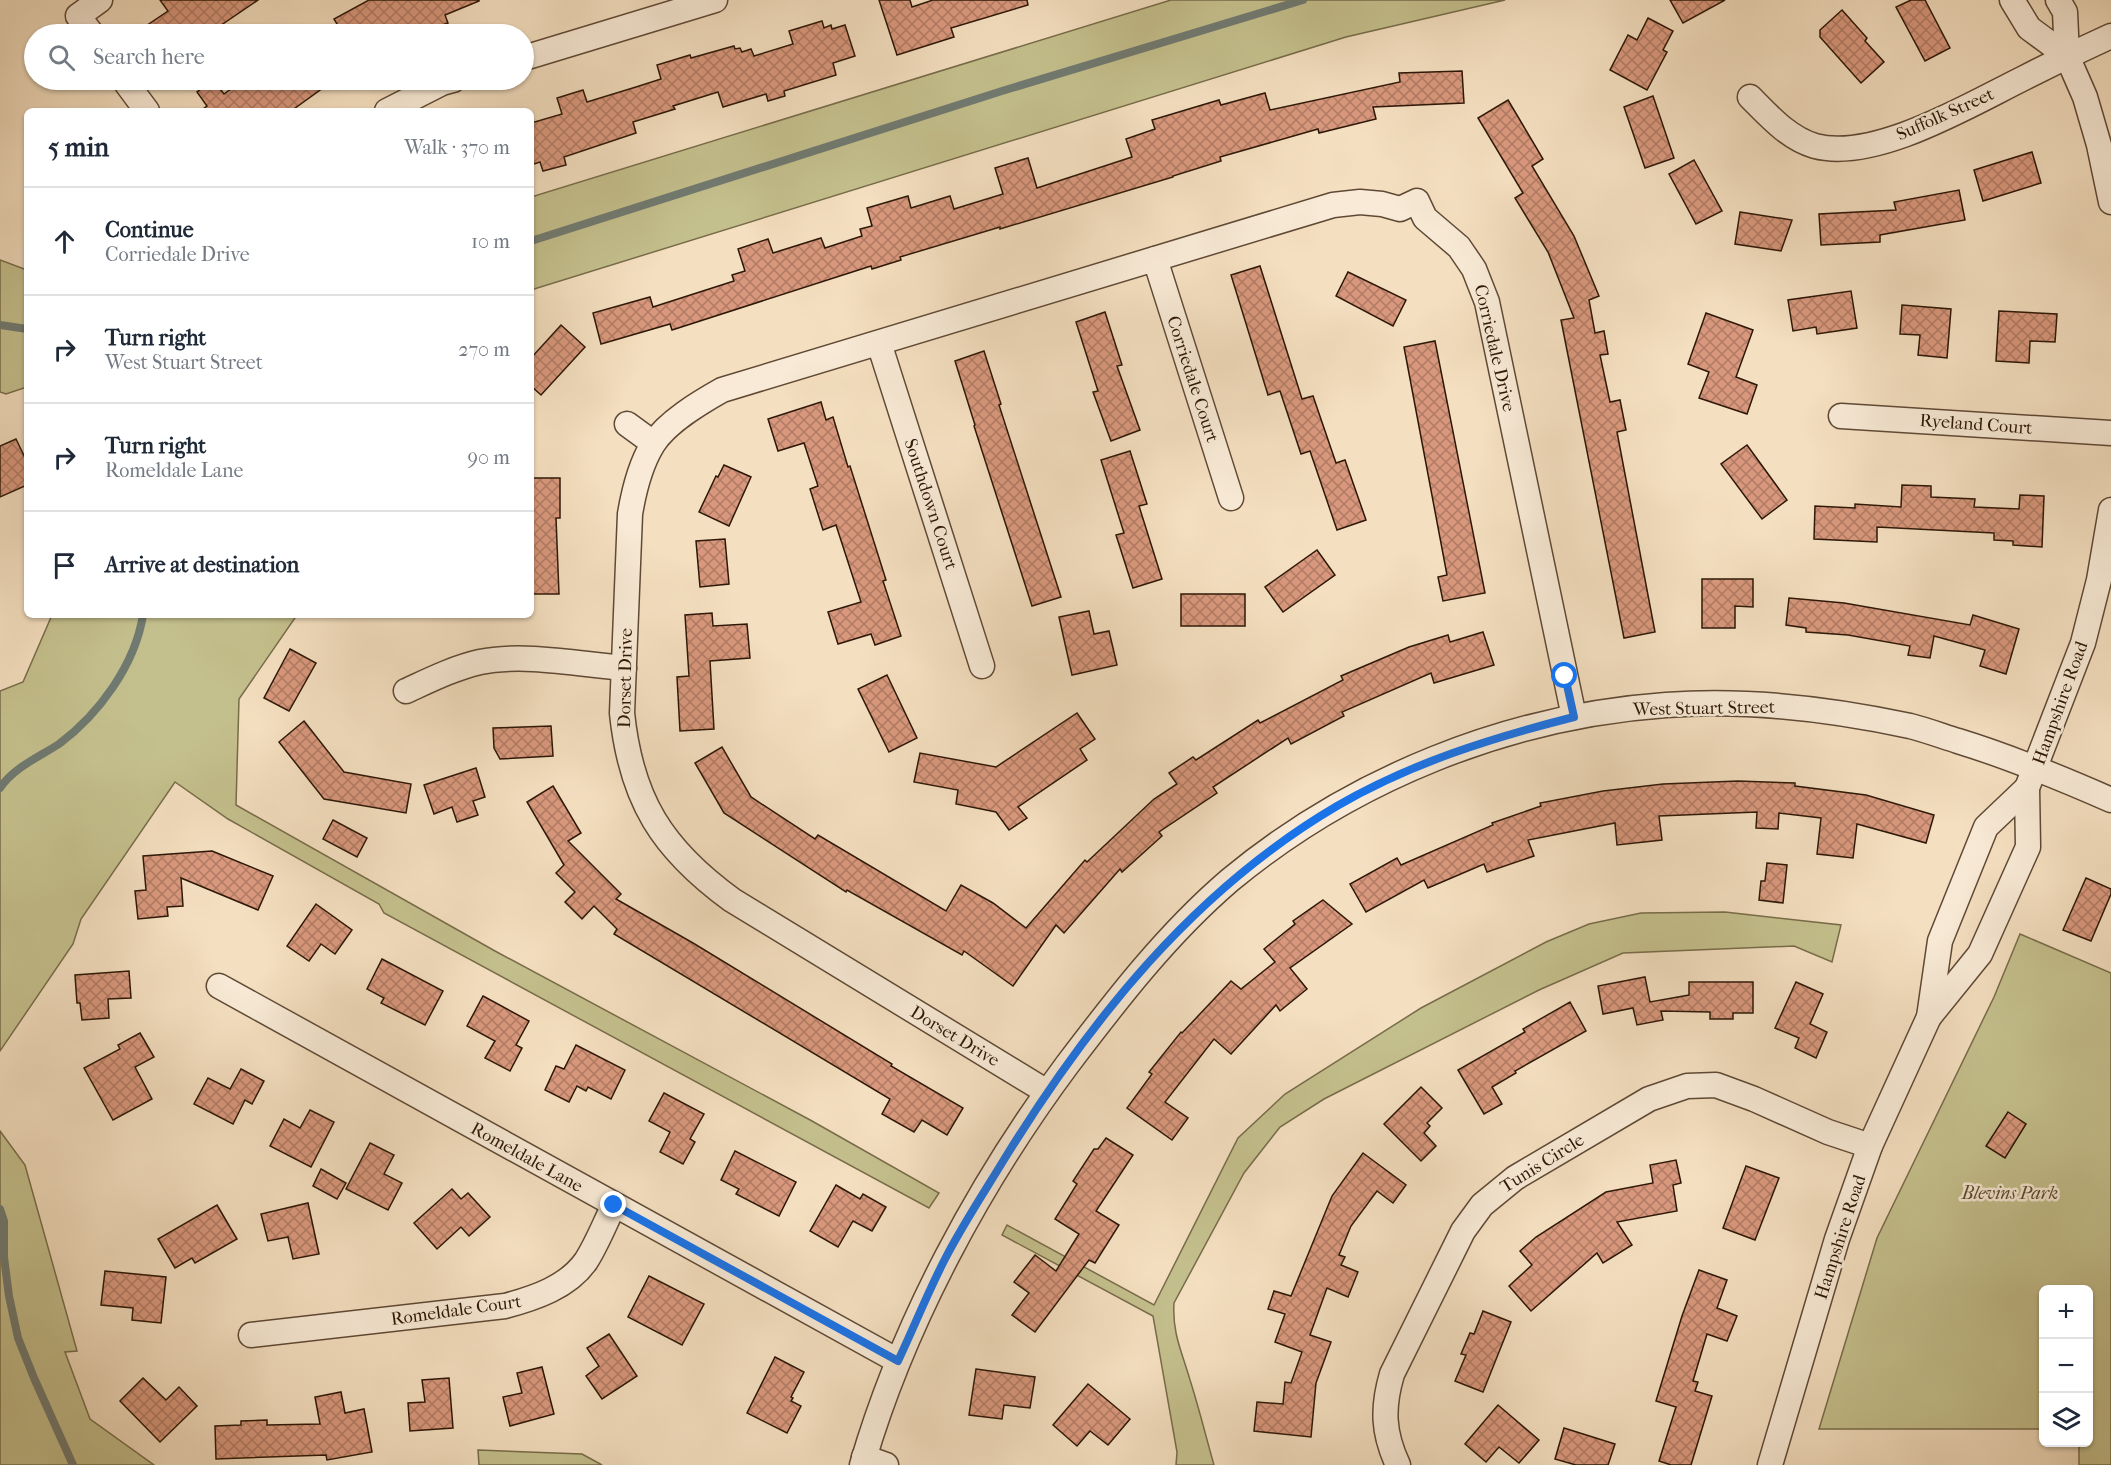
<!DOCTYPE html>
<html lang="en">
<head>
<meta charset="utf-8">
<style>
  body { margin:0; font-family:"IM FELL French Canon",serif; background:#f2f2f3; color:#1f2937 }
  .controls { position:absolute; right:18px; bottom:18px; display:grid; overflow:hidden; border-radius:9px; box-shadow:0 2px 4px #0004 }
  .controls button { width:54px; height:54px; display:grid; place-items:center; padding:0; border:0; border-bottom:2px solid #e0e1e3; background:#fff; color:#1f2937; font:30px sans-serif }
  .stop { position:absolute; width:18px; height:18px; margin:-14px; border:4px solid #1a73e8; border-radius:50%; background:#fff }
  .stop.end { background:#1a73e8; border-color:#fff; box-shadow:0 2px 6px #0008 }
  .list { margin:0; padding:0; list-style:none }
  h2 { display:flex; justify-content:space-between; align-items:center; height:78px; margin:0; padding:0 24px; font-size:26px }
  h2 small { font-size:20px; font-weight:400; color:#747a83 }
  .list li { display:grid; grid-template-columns:39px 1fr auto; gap:18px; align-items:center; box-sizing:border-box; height:108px; padding:0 24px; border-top:2px solid #e0e1e3 }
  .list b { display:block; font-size:22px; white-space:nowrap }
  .list p { margin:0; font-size:20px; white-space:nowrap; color:#747a83 }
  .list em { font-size:20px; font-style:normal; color:#747a83 }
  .icon { flex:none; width:33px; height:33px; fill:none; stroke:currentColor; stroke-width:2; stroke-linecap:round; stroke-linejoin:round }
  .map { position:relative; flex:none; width:2111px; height:1465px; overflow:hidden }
  .search { position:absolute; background:#fff; box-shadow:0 2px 4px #0004; left:24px; top:24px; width:510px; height:66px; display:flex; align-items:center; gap:15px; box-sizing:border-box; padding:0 21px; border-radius:33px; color:#747a83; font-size:22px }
  .panel { position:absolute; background:#fff; box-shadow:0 2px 4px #0004; left:24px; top:108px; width:510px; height:510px; border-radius:9px }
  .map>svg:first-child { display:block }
  .green { fill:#c4c08d; stroke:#786c4a; stroke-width:1.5 }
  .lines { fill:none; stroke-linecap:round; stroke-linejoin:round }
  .stream { stroke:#707a71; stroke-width:8 }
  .building { fill:url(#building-cross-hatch); stroke:#2d1707; stroke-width:1.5 }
  .minor-casing { stroke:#5f4935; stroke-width:27 }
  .minor { stroke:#f8ead6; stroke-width:24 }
  .route { stroke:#1a73e8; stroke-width:8 }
  .labels { text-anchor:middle; stroke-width:5; stroke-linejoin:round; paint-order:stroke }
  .street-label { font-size:18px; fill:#2d1707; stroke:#f8ead6 }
  .park-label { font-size:18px; font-style:italic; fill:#5a4a2f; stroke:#f8ead6 }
</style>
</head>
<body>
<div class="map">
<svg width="2111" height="1465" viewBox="0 0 2111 1465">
  <defs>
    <pattern id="building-cross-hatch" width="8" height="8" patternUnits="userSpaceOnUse" patternTransform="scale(1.5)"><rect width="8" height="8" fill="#d9987d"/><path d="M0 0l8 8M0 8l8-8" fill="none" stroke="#b07b64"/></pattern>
  </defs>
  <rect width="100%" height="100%" fill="#f4dfc0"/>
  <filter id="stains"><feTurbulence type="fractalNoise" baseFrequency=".00333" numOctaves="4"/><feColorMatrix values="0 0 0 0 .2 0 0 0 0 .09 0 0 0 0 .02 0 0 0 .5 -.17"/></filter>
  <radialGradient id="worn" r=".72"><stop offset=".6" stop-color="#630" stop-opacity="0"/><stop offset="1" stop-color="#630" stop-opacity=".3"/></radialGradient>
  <g class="green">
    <polygon points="1171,0 1505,0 1346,37 531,290 531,197"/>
    <polygon points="0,260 27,270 27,387 6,394 0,392"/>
    <polygon points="52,615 297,615 239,699 236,805 495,951 812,1121 939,1193 929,1208 384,913 379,904 228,819 175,782 81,919 73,944 0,1051 0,691 23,682"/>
    <path d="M1725,912L1841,925L1832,962L1794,946L1623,953L1539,990L1324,1099L1280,1127L1244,1173L1174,1303C1172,1333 1182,1352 1190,1380C1199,1408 1206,1437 1214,1465H1176L1177,1452L1153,1316L1002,1235L1007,1225L1154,1305L1238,1138L1285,1094L1421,1008L1546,942L1589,924L1641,913Z"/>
    <polygon points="2020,934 2111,973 2111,1465 2079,1465 2079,1443 2088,1442 2088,1290 2044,1290 2043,1429 1819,1429 1877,1238 1994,997"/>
    <polygon points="0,1131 25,1165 77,1351 65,1352 90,1419 154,1465 0,1465"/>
    <polygon points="478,1450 582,1454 602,1465 479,1465"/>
  </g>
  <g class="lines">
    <g class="stream">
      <polyline points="531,241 1002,91 1303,0"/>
      <polyline points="0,325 27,329"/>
      <path d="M0,788C13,768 39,757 59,744C99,714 135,665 143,615"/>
      <polyline points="0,1209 4,1221 4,1257 9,1296 18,1338 34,1378 73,1465"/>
    </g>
  </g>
  <g class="building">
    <polygon points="160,0 258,0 208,34 134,34 168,11"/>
    <polygon points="369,0 479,0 479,1 445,15 448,23 419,34 343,34 334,19"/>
    <polygon points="879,0 910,0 912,7 933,0 1027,0 1028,5 951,28 954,37 897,55"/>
    <polygon points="1670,0 1725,0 1683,23"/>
    <polygon points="1911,0 1925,0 1950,48 1925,61 1896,7"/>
    <polygon points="1842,10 1867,38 1865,41 1884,62 1861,83 1820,37 1820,30"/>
    <polygon points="1648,18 1673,31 1663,50 1667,52 1647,90 1610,70 1628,35 1637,40"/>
    <polygon points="822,21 824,28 831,25 832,29 845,25 855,56 833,63 836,75 784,91 785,96 768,101 766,94 723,107 718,92 673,106 675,109 633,122 636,133 564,157 566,165 543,171 540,162 531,165 531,123 562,114 557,98 583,90 587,102 636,87 661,79 657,65 690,55 691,58 734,46 735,49 740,48 742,52 751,49 754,56 793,44 789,31"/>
    <polygon points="1462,71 1464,103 1373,107 1376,119 1319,133 1318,129 1220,157 1221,161 1173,176 1173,177 1000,229 1000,227 900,257 901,260 872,269 871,266 672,330 670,324 601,344 593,313 650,297 653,307 734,281 732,275 745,271 738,249 768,239 773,253 821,238 825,248 862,236 860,229 872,226 867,208 908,196 911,208 950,196 954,209 1003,194 995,168 1028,158 1037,188 1132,157 1126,139 1155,129 1152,120 1219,100 1221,105 1265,93 1270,110 1400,82 1399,73"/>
    <polygon points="213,80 224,94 243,80 334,80 291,111 200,111 207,106 197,92"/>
    <polygon points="1653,96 1674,158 1645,168 1624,107"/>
    <polygon points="1508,100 1543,159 1532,166 1574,236 1599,296 1589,300 1595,333 1604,331 1608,354 1600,355 1610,402 1620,400 1626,430 1617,432 1655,632 1624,638 1561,320 1574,318 1548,252 1515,198 1523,193 1478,118"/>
    <polygon points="2032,152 2041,183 1983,201 1974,170"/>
    <polygon points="1694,160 1722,211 1696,224 1669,174"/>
    <polygon points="1959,190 1965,220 1880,235 1880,242 1821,245 1819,214 1896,210 1894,202"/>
    <polygon points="1740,212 1792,220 1781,251 1735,244"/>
    <polygon points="1260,266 1302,399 1313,396 1336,463 1345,460 1366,520 1337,530 1310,451 1301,454 1280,391 1268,395 1231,275"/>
    <polygon points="1348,272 1406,300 1393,326 1336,296"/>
    <polygon points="1851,291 1857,328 1817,334 1816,327 1793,331 1788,300"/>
    <polygon points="1902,305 1951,309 1947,358 1918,355 1920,335 1900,334"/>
    <polygon points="1999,311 2057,314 2055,342 2030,341 2029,363 1996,361"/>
    <polygon points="1105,312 1122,365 1117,366 1140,430 1111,441 1093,392 1098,391 1076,322"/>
    <polygon points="1706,313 1753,330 1736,377 1757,385 1747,414 1699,398 1709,372 1688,364"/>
    <polygon points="561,325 585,347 541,395 531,386 531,358"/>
    <polygon points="1435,341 1485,593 1443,601 1438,577 1447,575 1404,347"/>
    <polygon points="984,351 1001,404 999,405 1061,597 1032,606 974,426 975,425 955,361"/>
    <polygon points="821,402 826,420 833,417 848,467 850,466 886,580 883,581 901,636 875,645 871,634 838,644 828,612 861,602 836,525 823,530 810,489 818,486 804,443 778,451 768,419"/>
    <polygon points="16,439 27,462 27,485 0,497 0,446"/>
    <polygon points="1747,445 1787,500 1762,519 1721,464"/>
    <polygon points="1130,451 1147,504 1139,506 1162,579 1133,588 1116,535 1124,533 1101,460"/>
    <polygon points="724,465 751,477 729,526 699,512 716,476 718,477"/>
    <polygon points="531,478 560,478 560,518 556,518 559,594 531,594"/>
    <polygon points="1902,485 1931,486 1931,497 1975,499 1974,507 2019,509 2020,495 2044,496 2042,547 2013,545 2013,541 1994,540 1994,533 1877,527 1877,542 1814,539 1815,506 1855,508 1855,504 1901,507"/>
    <polygon points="725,539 729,584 700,587 696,541"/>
    <polygon points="1317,550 1335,575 1283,612 1265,587"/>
    <polygon points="1702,579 1753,579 1753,607 1735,606 1735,628 1702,628"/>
    <rect x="1181" y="594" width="64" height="32"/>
    <polygon points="1789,598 1844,603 1970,625 1973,615 2019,629 2006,674 1980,666 1985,650 1934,636 1930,658 1908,655 1910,646 1848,635 1806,632 1806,628 1786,625"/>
    <polygon points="1089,611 1094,634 1109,631 1117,665 1072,675 1059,617"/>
    <polygon points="712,613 713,626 747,624 750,658 710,661 714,729 680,731 677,677 689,676 685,615"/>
    <polygon points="1483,632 1494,665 1434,683 1431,673 1342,712 1344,716 1291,744 1288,738 1213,787 1217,793 1159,832 1162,836 1122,872 1120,869 1064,933 1056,925 1013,986 964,951 962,955 847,890 846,892 724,813 695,763 722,747 751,797 815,839 818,835 946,911 961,885 993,903 1026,928 1085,860 1087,862 1154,799 1177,784 1169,773 1193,757 1196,760 1258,720 1260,723 1343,680 1341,676 1409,647 1448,635 1450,642"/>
    <polygon points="290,649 316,663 289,711 264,698"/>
    <polygon points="887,675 917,738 889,752 858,689"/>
    <polygon points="1077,713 1095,739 1080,749 1087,760 1018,807 1027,818 1009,830 996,812 956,804 958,790 914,782 920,753 996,767"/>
    <polygon points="304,721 344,772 411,784 406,813 324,799 279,742"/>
    <polygon points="551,726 553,756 500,759 494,748 493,728"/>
    <polygon points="476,768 485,797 473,801 478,815 457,822 452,807 434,814 424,785"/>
    <polygon points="1738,781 1795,783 1795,786 1866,795 1934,815 1926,843 1857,824 1853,858 1817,854 1821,818 1779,813 1778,829 1756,828 1757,812 1659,816 1662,840 1617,845 1615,823 1528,840 1534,856 1487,872 1484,864 1428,888 1424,880 1366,912 1350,884 1397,858 1401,865 1493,825 1492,823 1541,806 1540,803 1603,791 1663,784"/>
    <polygon points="553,786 581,833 568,841 621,894 616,899 693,943 892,1064 891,1066 963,1108 947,1135 922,1120 914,1132 882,1114 890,1099 614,934 617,929 594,906 582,919 565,902 575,892 556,873 564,865 527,802"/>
    <polygon points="333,820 367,838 357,857 323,839"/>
    <polygon points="212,851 273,876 258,910 181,878 183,906 167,907 168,916 138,919 135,891 146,890 143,856"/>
    <polygon points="1767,863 1787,865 1783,903 1759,900 1761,881 1765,881"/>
    <polygon points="2086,878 2111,889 2111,894 2091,941 2063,930"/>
    <polygon points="1323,900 1352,924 1290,968 1307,989 1280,1011 1276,1005 1231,1054 1214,1039 1165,1102 1188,1118 1172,1140 1127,1108 1152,1074 1149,1072 1181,1032 1182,1033 1231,981 1241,989 1275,962 1264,949 1295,924 1293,921"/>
    <polygon points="316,904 352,930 335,954 321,944 309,961 287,946"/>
    <polygon points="382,959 443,991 425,1025 381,1003 384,998 367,989"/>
    <polygon points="129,971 131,998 108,999 109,1018 82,1020 80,1003 77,1003 75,975"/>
    <polygon points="1645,977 1650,1002 1689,995 1689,982 1753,982 1753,1013 1733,1013 1733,1019 1710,1019 1710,1012 1661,1011 1663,1020 1637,1025 1633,1008 1603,1014 1598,986"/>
    <polygon points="1796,982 1823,994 1810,1024 1827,1032 1816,1058 1795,1048 1799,1038 1775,1028"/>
    <polygon points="483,996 529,1021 516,1045 522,1048 510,1071 485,1058 495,1041 467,1026"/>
    <polygon points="1570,1002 1586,1031 1515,1071 1516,1073 1492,1087 1502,1104 1484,1114 1458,1070 1525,1032 1523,1029"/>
    <polygon points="140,1033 154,1057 135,1067 152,1099 113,1120 84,1068 120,1049 118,1045"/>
    <polygon points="576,1045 625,1070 611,1099 588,1087 586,1091 577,1086 569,1102 545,1090 556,1066 564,1069"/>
    <polygon points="241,1069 264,1081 252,1104 245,1100 233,1124 194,1104 208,1078 230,1089"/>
    <polygon points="1421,1087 1442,1108 1427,1123 1430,1126 1424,1133 1436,1146 1421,1161 1384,1124"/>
    <polygon points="664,1093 704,1114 690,1139 695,1142 683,1164 660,1152 670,1132 649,1121"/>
    <polygon points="310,1110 334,1122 311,1167 270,1146 284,1119 300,1128"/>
    <polygon points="2008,1112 2026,1124 2005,1158 1986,1146"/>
    <polygon points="1106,1138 1133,1155 1096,1211 1119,1225 1095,1263 1089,1260 1035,1332 1012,1315 1029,1293 1014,1282 1035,1255 1056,1271 1079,1234 1055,1219 1077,1184 1073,1181 1094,1149 1098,1149"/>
    <polygon points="370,1143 394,1155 384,1174 402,1183 388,1210 346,1189"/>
    <polygon points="735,1151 796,1182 779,1216 736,1194 739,1189 721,1180"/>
    <polygon points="1363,1153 1406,1185 1393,1203 1377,1191 1351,1226 1339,1255 1345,1257 1341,1265 1358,1272 1348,1297 1327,1288 1310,1335 1331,1342 1316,1383 1311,1437 1254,1431 1257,1402 1283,1404 1285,1382 1291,1383 1302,1352 1275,1342 1285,1314 1268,1309 1274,1291 1291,1296 1332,1196"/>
    <polygon points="1676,1160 1681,1183 1673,1185 1677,1211 1617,1222 1632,1245 1603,1263 1597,1253 1531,1311 1509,1286 1532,1265 1520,1251 1536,1237 1606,1192 1653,1183 1650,1165"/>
    <polygon points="1746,1166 1779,1178 1755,1240 1723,1228"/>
    <polygon points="321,1169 346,1183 337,1199 313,1186"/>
    <polygon points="836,1185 860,1199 863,1194 886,1207 872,1231 853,1221 838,1247 810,1231"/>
    <polygon points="452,1189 461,1199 468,1193 490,1217 469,1236 461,1227 437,1249 414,1223"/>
    <polygon points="308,1203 319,1254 293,1259 288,1237 268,1241 261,1214"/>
    <polygon points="217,1205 237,1239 195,1263 192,1258 175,1268 158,1239"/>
    <polygon points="1699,1270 1727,1280 1717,1308 1737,1316 1727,1341 1707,1334 1693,1381 1698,1382 1695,1391 1712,1396 1691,1465 1671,1465 1659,1461 1676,1407 1656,1401 1682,1316"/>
    <polygon points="105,1271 166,1277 161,1323 132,1320 133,1308 101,1305"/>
    <polygon points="649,1276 704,1304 682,1345 628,1317"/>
    <polygon points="1483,1311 1511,1322 1483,1392 1455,1381 1466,1355 1461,1354 1470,1333 1474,1334"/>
    <polygon points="609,1334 637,1376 602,1399 586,1376 599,1366 587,1348"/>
    <polygon points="775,1357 804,1372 791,1397 793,1398 791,1401 801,1406 787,1433 747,1413"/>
    <polygon points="542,1367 554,1414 510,1426 503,1397 522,1393 517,1373"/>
    <polygon points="976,1369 1035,1377 1030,1408 1004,1405 1002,1419 969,1415"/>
    <polygon points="143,1378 166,1400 179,1387 197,1406 160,1442 120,1401"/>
    <polygon points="449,1378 453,1428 410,1431 408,1403 425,1402 422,1380"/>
    <polygon points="1088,1384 1130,1419 1108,1445 1090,1431 1077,1446 1053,1425"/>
    <polygon points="341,1392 345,1413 364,1409 372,1452 327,1460 326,1455 216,1459 215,1426 241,1425 241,1421 267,1420 267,1425 320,1424 315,1397"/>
    <polygon points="1498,1405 1539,1440 1519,1463 1499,1447 1486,1462 1465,1444"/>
    <polygon points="1564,1428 1615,1444 1608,1465 1576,1465 1555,1459"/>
  </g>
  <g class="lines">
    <g class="minor-casing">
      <g id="minor">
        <polyline points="2012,0 2029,28 2067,56"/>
        <polyline points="2058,0 2065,12 2067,56 2085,97 2099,145 2111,202"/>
        <polyline points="92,34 78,16 100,0"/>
        <polyline points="524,58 715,0"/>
        <polyline points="124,80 147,111"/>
        <path d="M1750,97C1769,116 1788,138 1815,146C1875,162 1971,104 2024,78C2053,63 2082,49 2111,36"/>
        <polyline points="387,111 442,83 453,80"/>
        <polyline points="1155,259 1231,498"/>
        <polyline points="879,343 982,666"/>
        <polyline points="1841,416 2111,433"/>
        <polyline points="627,424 653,443"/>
        <path d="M406,691C430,680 454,668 480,662C524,653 578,664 624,668"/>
        <polyline points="219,986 898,1361"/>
        <polyline points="1929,1017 1940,941 1986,827 2027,788"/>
        <path d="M1047,1092L732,900C662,849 631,800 622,713L630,514C634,490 640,465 653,444C667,422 699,403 722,390L1333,205L1360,202L1382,204L1400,209L1417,201L1425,218L1459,247L1474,269L1487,302L1574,717"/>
        <path d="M251,1335L505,1306C535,1298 568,1287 586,1261C597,1244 605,1223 614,1205"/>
        <polyline points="864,1457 886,1465"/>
        <path d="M862,1465C903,1324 980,1182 1067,1065C1117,999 1167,934 1230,880C1352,779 1508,716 1666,705C1747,699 1831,709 1910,726C1926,730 1942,736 1958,741C2010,757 2061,778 2111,800"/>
        <path d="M1398,1465C1383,1433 1382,1408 1392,1374L1463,1231L1482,1205L1515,1178L1649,1099L1687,1086L1716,1085L1754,1099L1828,1132L1870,1146"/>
        <polyline points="1770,1465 1837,1239 1870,1146 1929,1017 1980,954 2028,847 2027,788 2083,643 2099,580 2111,510"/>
      </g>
    </g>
    <use href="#minor" class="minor"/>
  </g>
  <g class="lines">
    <path class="route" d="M614,1205L898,1361C914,1327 928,1292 945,1259C963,1224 985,1191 1005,1158C1091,1019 1194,890 1337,806C1411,763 1491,738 1574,717L1565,676"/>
  </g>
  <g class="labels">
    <g class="street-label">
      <text transform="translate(1945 114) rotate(-24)" y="6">Suffolk Street</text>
      <text transform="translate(1495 348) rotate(77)" y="6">Corriedale Drive</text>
      <text transform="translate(1193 379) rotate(72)" y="6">Corriedale Court</text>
      <text transform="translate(1976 424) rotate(4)" y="6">Ryeland Court</text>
      <text transform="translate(931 504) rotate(72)" y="6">Southdown Court</text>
      <text transform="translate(625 678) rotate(-89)" y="6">Dorset Drive</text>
      <text transform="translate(2060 703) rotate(-70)" y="6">Hampshire Road</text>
      <text transform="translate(1704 708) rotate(-1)" y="6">West Stuart Street</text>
      <text transform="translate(955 1036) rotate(31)" y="6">Dorset Drive</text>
      <text transform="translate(527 1157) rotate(29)" y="6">Romeldale Lane</text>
      <text transform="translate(1542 1163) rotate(-32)" y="6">Tunis Circle</text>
      <text transform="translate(1840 1237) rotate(-72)" y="6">Hampshire Road</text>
      <text transform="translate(456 1310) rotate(-8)" y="6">Romeldale Court</text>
    </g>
    <g class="park-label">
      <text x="2010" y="1199">Blevins Park</text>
    </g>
  </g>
  <rect width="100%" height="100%" filter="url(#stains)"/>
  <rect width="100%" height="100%" fill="url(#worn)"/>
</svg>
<div class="controls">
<button>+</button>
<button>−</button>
<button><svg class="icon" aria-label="layers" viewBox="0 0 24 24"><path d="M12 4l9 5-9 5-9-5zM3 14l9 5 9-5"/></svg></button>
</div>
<div class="stop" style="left:1565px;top:676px"></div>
<div class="stop end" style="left:614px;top:1205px"></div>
<div class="search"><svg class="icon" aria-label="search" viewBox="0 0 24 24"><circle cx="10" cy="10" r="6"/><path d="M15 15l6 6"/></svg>Search here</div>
<section class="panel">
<h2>5 min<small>Walk · 370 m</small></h2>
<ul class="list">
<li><svg class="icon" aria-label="ahead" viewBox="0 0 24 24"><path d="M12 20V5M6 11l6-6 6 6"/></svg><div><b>Continue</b><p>Corriedale Drive</p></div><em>10 m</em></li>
<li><svg class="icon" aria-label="right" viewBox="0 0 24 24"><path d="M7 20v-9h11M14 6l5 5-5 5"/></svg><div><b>Turn right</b><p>West Stuart Street</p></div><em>270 m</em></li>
<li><svg class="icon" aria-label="right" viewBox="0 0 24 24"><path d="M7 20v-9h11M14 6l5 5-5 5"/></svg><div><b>Turn right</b><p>Romeldale Lane</p></div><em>90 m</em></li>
<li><svg class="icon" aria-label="arrive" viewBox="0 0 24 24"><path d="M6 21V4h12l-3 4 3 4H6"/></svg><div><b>Arrive at destination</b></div></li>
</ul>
</section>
</div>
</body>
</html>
